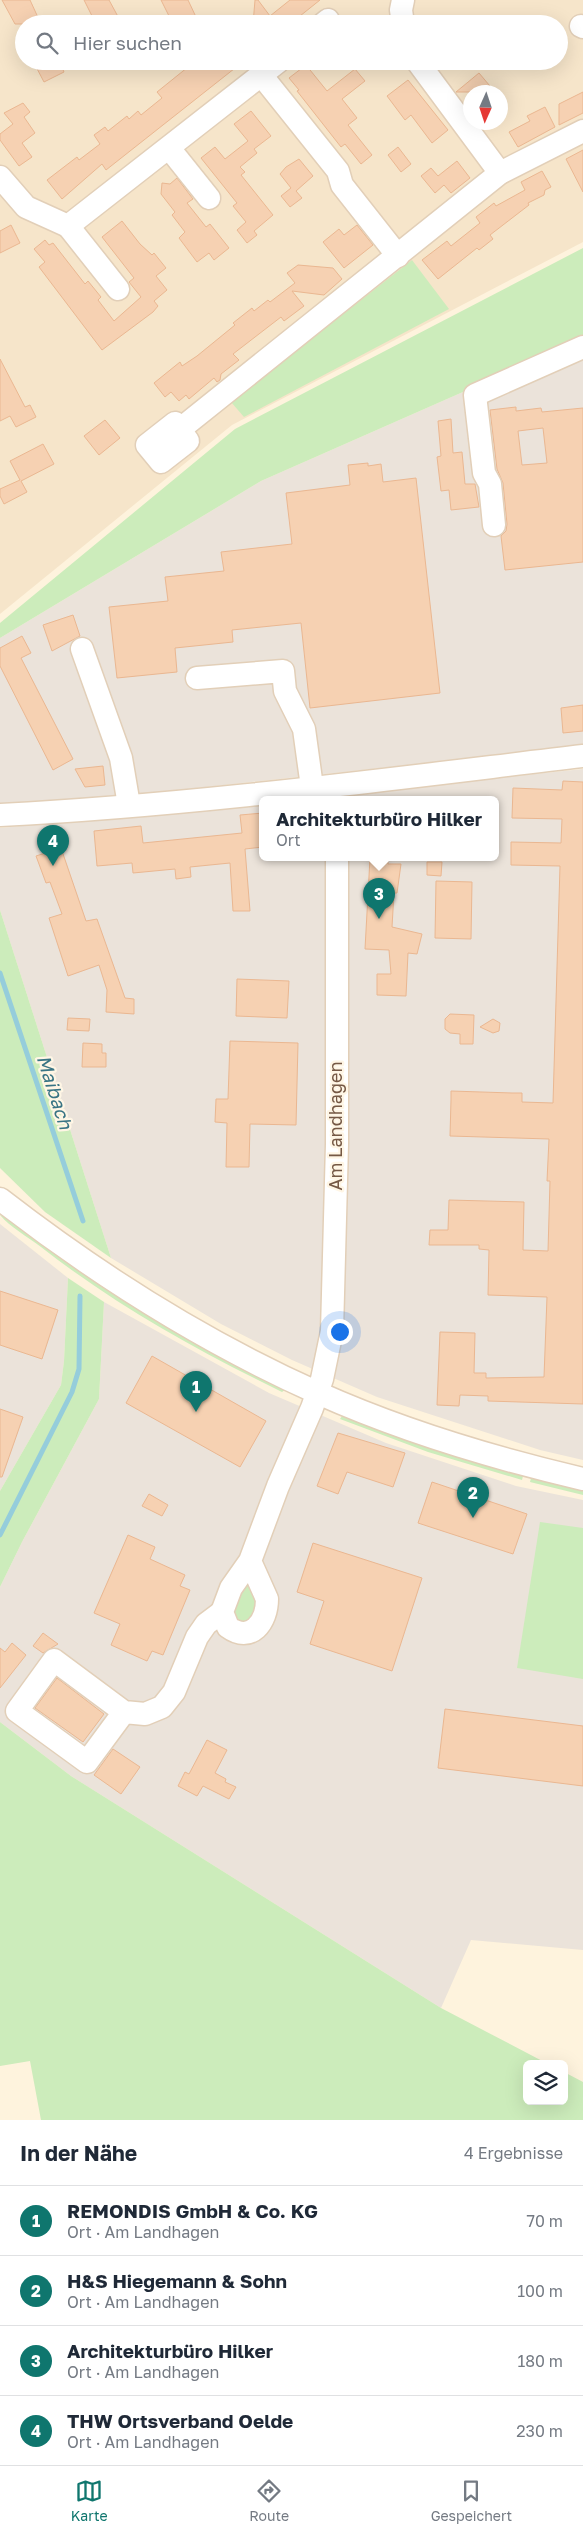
<!DOCTYPE html>
<html lang="de">
<head>
<meta charset="utf-8">
<style>
  body { margin:0; font-family:"Golos Text",sans-serif; background:#f2f2f3; color:#1f2937 }
  .controls { position:absolute; right:15px; bottom:15px; display:grid; overflow:hidden; border-radius:8px; box-shadow:0 5px 20px #0002 }
  .controls button { width:45px; height:45px; display:grid; place-items:center; padding:0; border:0; border-bottom:1px solid #e0e1e3; background:#fff; color:#1f2937; font:25px sans-serif }
  .compass { position:absolute; left:463px; top:85px; width:45px; height:45px; border-radius:50%; background:#fff; box-shadow:0 5px 20px #0002; rotate:183deg }
  .you { position:absolute; left:339px; top:1331px; width:18px; height:18px; margin:-12px; border:4px solid #fff; border-radius:50%; background:#1a73e8; box-shadow:0 0 0 8px #1a73e833 }
  .badge { display:grid; place-items:center; width:32px; height:32px; border-radius:50%; background:#0f766e; color:#fff; font-size:16px; font-weight:700 }
  .pin { position:absolute; translate:-50% -41px; filter:drop-shadow(0 1px 2px #0008) }
  .pin::after { content:''; position:absolute; top:26px; width:18px; height:15px; background:inherit; clip-path:polygon(0 0,100% 0,50% 100%) }
  .popup { position:absolute; left:259px; top:796px; width:240px; height:65px; box-sizing:border-box; display:grid; place-content:center; border-radius:8px; background:#fff; filter:drop-shadow(0 1px 4px #0005); font-size:16px; white-space:nowrap; color:#747a83 }
  .popup b { font-size:19px; color:#1f2937 }
  .popup::after { content:''; position:absolute; left:50%; top:100%; margin-left:-10px; border:10px solid transparent; border-top-color:#fff }
  .list { margin:0; padding:0; list-style:none }
  h2 { display:flex; justify-content:space-between; align-items:center; height:65px; margin:0; padding:0 20px; font-size:21px }
  h2 small { font-size:16px; font-weight:400; color:#747a83 }
  .list li { display:grid; grid-template-columns:32px 1fr auto; gap:15px; align-items:center; box-sizing:border-box; height:70px; padding:0 20px; border-top:1px solid #e0e1e3 }
  .list b { display:block; font-size:19px; white-space:nowrap }
  .list p { margin:0; font-size:16px; white-space:nowrap; color:#747a83 }
  .list em { font-size:16px; font-style:normal; color:#747a83 }
  .icon { flex:none; width:28px; height:28px; fill:none; stroke:currentColor; stroke-width:2; stroke-linecap:round; stroke-linejoin:round }
  .map { position:relative; flex:none; width:583px; height:2120px; overflow:hidden }
  .search { position:absolute; background:#fff; box-shadow:0 5px 20px #0002; left:15px; right:15px; top:15px; height:55px; display:flex; align-items:center; gap:12px; box-sizing:border-box; padding:0 18px; border-radius:28px; color:#747a83; font-size:19px }
  .sheet { height:345px; background:#fff }
  nav { display:flex; justify-content:space-around; align-items:center; box-sizing:border-box; height:70px; border-top:1px solid #e0e1e3; background:#fff; font-size:14px; color:#747a83 }
  nav a { display:grid; justify-items:center; gap:2px }
  nav .on { color:#0f766e }
  .map>svg:first-child { display:block }
  .residential { fill:#f6e5ca; fill-rule:evenodd }
  .industrial { fill:#ebe3da }
  .green { fill:#ccecbb }
  .lines { fill:none; stroke-linecap:round; stroke-linejoin:round }
  .stream { stroke:#95cddb; stroke-width:5 }
  .building { fill:#f6d1b2; stroke:#eab791; fill-rule:evenodd }
  .minor-casing { stroke:#e2cfb8; stroke-width:25 }
  .minor { stroke:#fff; stroke-width:22 }
  .labels { text-anchor:middle; stroke-width:4.5; stroke-linejoin:round; paint-order:stroke }
  .street-label { font-size:18px; fill:#755844; stroke:#fff6e5 }
  .water-label { font-size:19px; font-style:italic; fill:#397484; stroke:#fff6e5 }
</style>
</head>
<body>
<div class="map">
<svg width="583" height="2120" viewBox="0 0 583 2120">
  <rect width="100%" height="100%" fill="#fef3dd"/>
  <path class="residential" d="M0,0H583V242L232,425L0,614ZM24,24H559V61H24ZM470,92H500V122H470Z"/>
  <g class="industrial">
    <polygon points="583,339 583,746 86,800 0,804 0,638 261,481"/>
    <polygon points="583,769 583,1460 540,1450 377,1397 292,1360 221,1324 111,1258 0,910 0,828 263,803 263,858 495,858 495,800 287,800"/>
    <polygon points="0,1224 68,1278 64,1361 61,1385 0,1491"/>
    <polygon points="104,1302 269,1393 386,1443 516,1486 583,1500 583,1950 471,1940 441,2008 71,1776 0,1722 0,1587 22,1542 99,1399"/>
  </g>
  <g class="green">
    <polygon points="583,248 583,339 261,481 0,638 0,623 235,429"/>
    <polygon points="412,260 449,309 244,417 231,402"/>
    <polygon points="0,910 111,1258 45,1212 0,1168"/>
    <path d="M0,1215L9,1218L285,1390L282,1392C198,1351 115,1305 41,1247C28,1237 10,1227 0,1215Z"/>
    <polygon points="68,1278 104,1302 99,1399 22,1542 0,1587 0,1491 61,1385 64,1361"/>
    <polygon points="342,1416 430,1448 523,1476 522,1480 428,1452 340,1419"/>
    <polygon points="531,1478 583,1491 583,1495 530,1482"/>
    <polygon points="540,1522 583,1528 583,1679 517,1668"/>
    <polygon points="246,1579 259,1604 249,1623 239,1622 234,1614"/>
    <polygon points="0,1722 71,1776 441,2008 548,2064 527,2064 527,2101 564,2101 564,2072 583,2082 583,2120 41,2120 30,2061 0,2066"/>
  </g>
  <g class="lines">
    <g class="stream">
      <polyline points="0,973 83,1221"/>
      <polyline points="0,1535 72,1392 79,1369 80,1296"/>
    </g>
  </g>
  <g class="building">
    <polygon points="2,0 30,0 41,24 15,24"/>
    <polygon points="84,0 109,0 122,24 96,24"/>
    <polygon points="161,0 188,0 196,17 183,24 173,24"/>
    <polygon points="255,0 258,0 270,16 290,0 320,0 290,24 253,24"/>
    <polygon points="33,61 59,61 64,72 44,82"/>
    <polygon points="183,61 244,61 106,170 102,164 62,199 47,180 77,157 79,160 100,144 94,135 105,127 108,131 127,116 129,119 138,111 141,115 162,98 157,92 188,67"/>
    <polygon points="306,65 327,91 355,69 365,81 342,99 357,118 348,125 372,155 361,164 345,144 341,147 297,91 299,90 289,78"/>
    <polygon points="479,73 495,92 456,92"/>
    <polygon points="408,80 448,130 432,143 411,115 405,120 387,96"/>
    <polygon points="583,92 583,113 559,125 559,104"/>
    <polygon points="23,103 30,112 24,117 35,133 22,143 32,157 19,166 0,140 0,134 13,124 4,113"/>
    <polygon points="545,107 555,127 518,147 509,132 530,121 527,116"/>
    <polygon points="251,111 271,136 254,149 257,153 240,167 245,172 241,175 273,215 254,231 257,235 247,243 237,230 246,222 233,206 237,203 201,158 215,147 225,159 248,141 234,124"/>
    <polygon points="398,147 411,164 401,172 388,155"/>
    <polygon points="583,150 583,192 566,159"/>
    <polygon points="299,159 313,176 296,191 302,198 290,207 281,196 291,188 280,174 286,167"/>
    <polygon points="457,161 470,178 451,193 444,185 435,193 421,176 431,168 438,176"/>
    <polygon points="542,171 551,187 545,190 544,195 528,203 529,205 490,235 493,239 479,250 477,248 438,279 422,260 447,241 451,246 480,223 476,217 494,203 496,206 525,190 521,182"/>
    <polygon points="177,178 193,199 187,203 206,227 210,224 229,248 214,260 209,253 197,262 179,238 185,232 172,215 175,212 161,194 162,183 170,184"/>
    <polygon points="122,221 140,244 152,255 154,253 166,268 156,276 167,290 154,301 158,306 153,312 102,350 39,267 45,262 34,249 45,240 49,245 53,243 85,284 88,281 101,297 98,300 114,321 141,297 129,282 134,278 102,237"/>
    <polygon points="11,225 20,243 0,253 0,231"/>
    <polygon points="357,225 373,245 344,268 323,242 339,229 344,235"/>
    <polygon points="298,265 333,268 342,279 324,295 292,291 304,306 284,321 281,317 233,354 239,360 221,374 220,380 217,382 214,378 189,399 186,395 179,401 171,392 165,397 154,383 180,362 182,366 197,356 235,325 233,323 252,308 254,311 268,300 270,302 295,283 287,273"/>
    <polygon points="0,359 25,407 30,405 36,417 16,427 10,416 0,421"/>
    <path d="M516,407V411L541,408L542,412L583,408V562L505,570L501,536L506,531L507,524L503,483L497,469L490,410ZM543,428L547,463L522,465L518,431Z"/>
    <polygon points="451,419 453,453 462,452 465,484 475,484 479,507 451,510 449,490 441,491 437,457 441,456 438,421"/>
    <polygon points="105,420 120,438 99,455 84,436"/>
    <polygon points="43,444 54,464 21,481 27,492 4,504 0,496 0,489 20,480 10,461"/>
    <polygon points="368,463 368,466 381,464 383,482 416,478 440,693 310,708 301,623 232,630 233,642 175,648 177,672 117,678 109,607 168,601 165,577 224,571 221,552 292,544 286,493 350,485 348,465"/>
    <polygon points="73,615 80,636 52,651 43,625"/>
    <polygon points="22,636 31,653 21,658 73,759 53,770 0,666 0,648"/>
    <polygon points="583,705 583,731 563,733 561,708"/>
    <polygon points="103,766 105,785 85,787 75,769"/>
    <polygon points="563,781 583,782 583,1404 488,1401 488,1396 460,1395 459,1406 437,1405 440,1332 475,1333 474,1373 486,1373 486,1378 544,1377 547,1297 488,1295 489,1250 479,1249 479,1245 429,1245 430,1230 448,1230 449,1200 524,1202 523,1250 548,1251 550,1181 547,1181 549,1139 450,1136 451,1100 451,1091 512,1093 522,1093 522,1102 553,1103 560,866 511,865 511,842 561,843 562,819 512,818 513,788 562,790"/>
    <polygon points="263,813 263,847 245,849 250,911 233,911 230,863 190,867 191,877 176,879 175,869 133,873 132,863 97,866 94,831 141,826 143,843 242,833 240,815"/>
    <polygon points="61,848 86,921 97,919 125,998 134,999 134,1014 106,1012 107,990 99,965 68,976 49,918 62,914 50,882 46,883 36,856"/>
    <polygon points="370,858 388,858 388,864 401,864 397,893 394,893 392,927 422,934 417,954 408,953 406,996 377,995 377,974 391,974 389,950 365,949"/>
    <polygon points="427,862 442,862 441,876 427,875"/>
    <polygon points="436,881 472,882 471,939 435,938"/>
    <polygon points="237,979 289,981 287,1018 236,1016"/>
    <polygon points="450,1014 474,1015 473,1044 460,1044 460,1034 450,1033 445,1029 445,1019"/>
    <polygon points="68,1018 90,1019 89,1031 67,1030"/>
    <polygon points="493,1019 500,1023 499,1031 493,1033 480,1027"/>
    <polygon points="230,1041 298,1043 296,1125 250,1124 249,1167 226,1167 227,1123 215,1122 216,1099 228,1099"/>
    <polygon points="83,1043 102,1044 102,1053 106,1053 106,1067 82,1067"/>
    <polygon points="0,1291 58,1310 42,1359 0,1345"/>
    <polygon points="152,1356 266,1421 240,1467 126,1403"/>
    <polygon points="0,1409 23,1417 2,1477 0,1477"/>
    <polygon points="338,1433 405,1453 393,1487 347,1472 338,1494 317,1486"/>
    <polygon points="432,1482 527,1514 513,1554 418,1523"/>
    <polygon points="149,1494 168,1505 162,1516 142,1506"/>
    <polygon points="128,1535 155,1547 150,1559 185,1575 180,1586 190,1590 163,1655 152,1651 147,1661 111,1645 120,1624 94,1613"/>
    <polygon points="313,1543 422,1578 392,1671 310,1644 324,1601 297,1592"/>
    <polygon points="43,1633 58,1644 43,1653 33,1646"/>
    <polygon points="12,1643 26,1655 0,1688 0,1648 5,1652"/>
    <polygon points="57,1678 104,1714 83,1742 35,1708"/>
    <polygon points="445,1709 583,1726 583,1786 438,1768"/>
    <polygon points="207,1740 227,1750 215,1773 226,1779 225,1782 236,1787 229,1799 203,1786 197,1796 178,1786 185,1772 189,1774"/>
    <polygon points="113,1749 140,1767 121,1794 94,1775"/>
  </g>
  <g class="lines">
    <g class="minor-casing">
      <g id="minor">
        <polyline points="403,0 401,10 403,24"/>
        <polyline points="323,24 328,20"/>
        <polyline points="581,26 583,27"/>
        <polyline points="417,61 500,173"/>
        <polyline points="262,76 338,171 342,185 398,256"/>
        <polyline points="169,148 209,198"/>
        <polyline points="0,177 26,207 68,226 279,61"/>
        <polyline points="68,226 118,289"/>
        <polygon points="175,423 188,441 161,462 147,445"/>
        <polyline points="179,430 500,173 583,131"/>
        <polyline points="494,525 490,484 484,473 475,395 583,347"/>
        <polyline points="82,649 121,758 129,805"/>
        <polyline points="197,678 283,671 285,691 304,729 312,787"/>
        <path d="M0,815C195,805 389,779 583,756"/>
        <path d="M0,1199C98,1275 204,1342 318,1393C403,1431 493,1458 583,1479"/>
        <path d="M250,1561L267,1599C267,1622 251,1644 228,1627L222,1612L231,1588L250,1561L278,1486L312,1408L322,1379L332,1331L337,1144V858"/>
        <polyline points="124,1712 87,1762 17,1711 54,1660 124,1712 145,1714 162,1707 174,1692 197,1637 206,1624 222,1612"/>
      </g>
    </g>
    <use href="#minor" class="minor"/>
  </g>
  <g class="labels">
    <g class="street-label">
      <text transform="translate(336 1126) rotate(-90)" y="6">Am Landhagen</text>
    </g>
    <g class="water-label">
      <text transform="translate(55 1092) rotate(72)" y="7">Maibach</text>
    </g>
  </g>
</svg>
<div class="controls">
<button><svg class="icon" aria-label="layers" viewBox="0 0 24 24"><path d="M12 4l9 5-9 5-9-5zM3 14l9 5 9-5"/></svg></button>
</div>
<svg class="compass" viewBox="-18 -18 36 36"><path d="M0-13l5 13h-10z" fill="#e53935"/><path d="M0 13l5-13h-10z" fill="#747a83"/></svg>
<div class="you"></div>
<div class="pin badge" style="left:196px;top:1412px">1</div>
<div class="pin badge" style="left:473px;top:1518px">2</div>
<div class="pin badge" style="left:379px;top:919px">3</div>
<div class="popup"><b>Architekturbüro Hilker</b>Ort</div>
<div class="pin badge" style="left:53px;top:866px">4</div>
<div class="search"><svg class="icon" aria-label="search" viewBox="0 0 24 24"><circle cx="10" cy="10" r="6"/><path d="M15 15l6 6"/></svg>Hier suchen</div>
</div>
<section class="sheet">
<h2>In der Nähe<small>4 Ergebnisse</small></h2>
<ul class="list">
<li><span class="badge">1</span><div><b>REMONDIS GmbH &amp; Co. KG</b><p>Ort · Am Landhagen</p></div><em>70 m</em></li>
<li><span class="badge">2</span><div><b>H&amp;S Hiegemann &amp; Sohn</b><p>Ort · Am Landhagen</p></div><em>100 m</em></li>
<li><span class="badge">3</span><div><b>Architekturbüro Hilker</b><p>Ort · Am Landhagen</p></div><em>180 m</em></li>
<li><span class="badge">4</span><div><b>THW Ortsverband Oelde</b><p>Ort · Am Landhagen</p></div><em>230 m</em></li>
</ul>
</section>
<nav>
<a class="on"><svg class="icon" aria-label="map" viewBox="0 0 24 24"><path d="M3 6l6-2 6 2 6-2v14l-6 2-6-2-6 2zM9 4v14M15 6v14"/></svg>Karte</a>
<a><svg class="icon" aria-label="directions" viewBox="0 0 24 24"><path d="M12 3l9 9-9 9-9-9zM9 14v-3h6M13 9l2 2-2 2"/></svg>Route</a>
<a><svg class="icon" aria-label="saved" viewBox="0 0 24 24"><path d="M7 4h10v16l-5-4-5 4z"/></svg>Gespeichert</a>
</nav>
</body>
</html>
